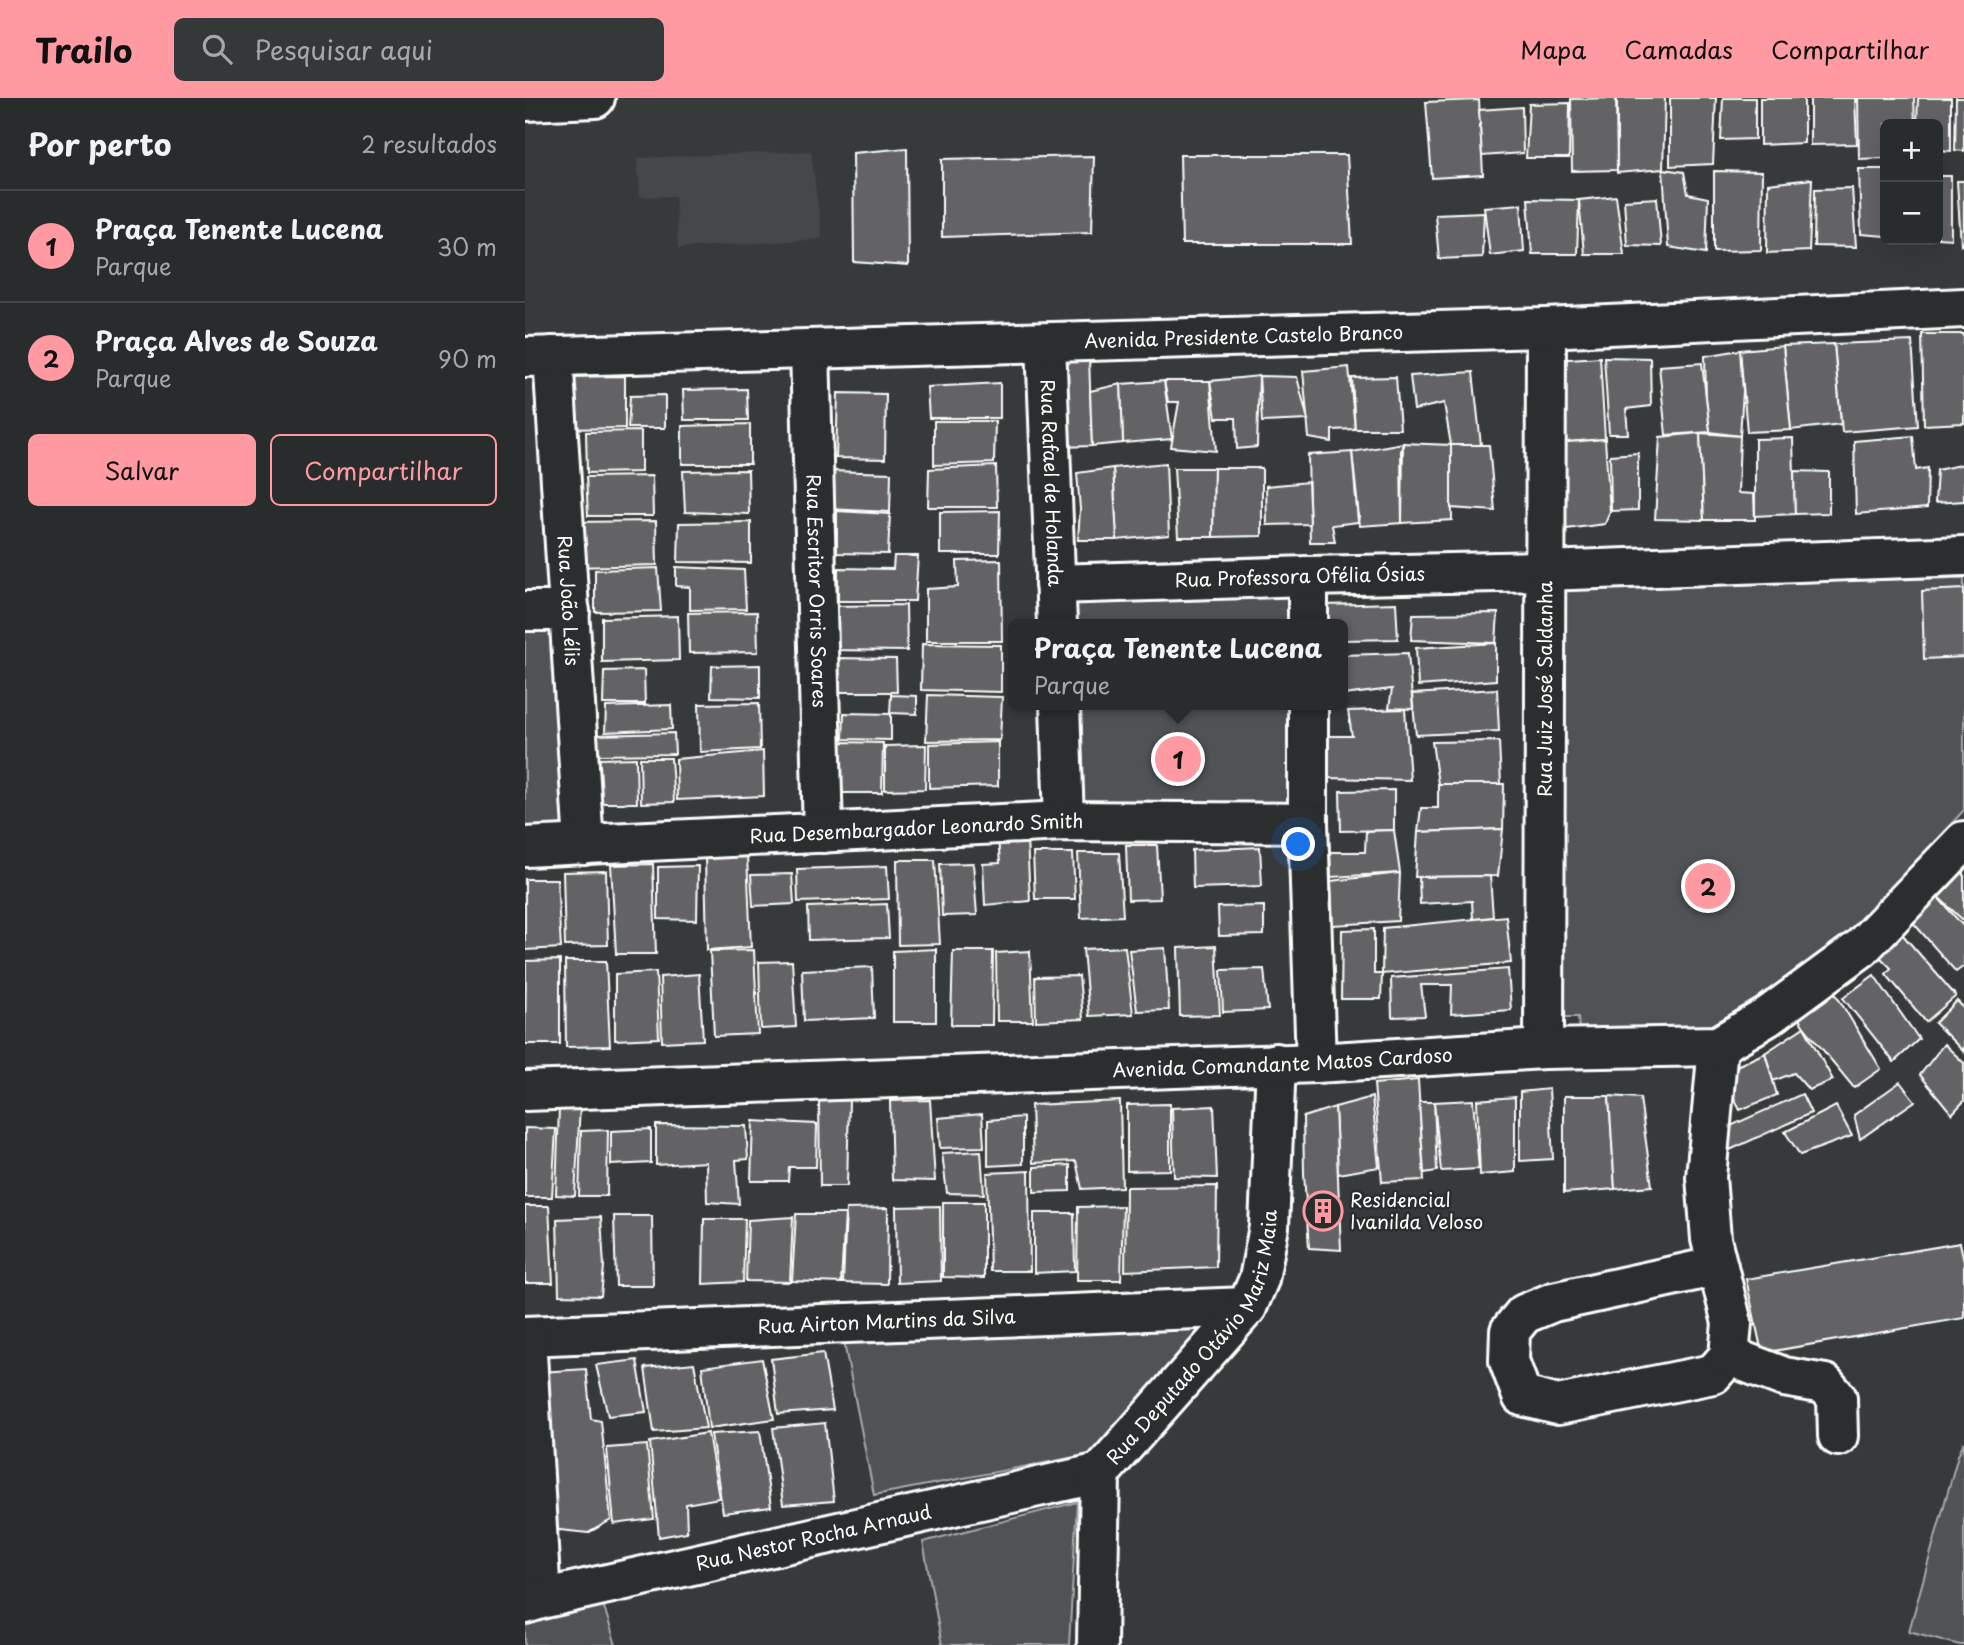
<!DOCTYPE html>
<html lang="pt">
<head>
<meta charset="utf-8">
<style>
  body { margin:0; font-family:"Playpen Sans",sans-serif; background:#353838; color:#f1f3f6 }
  .controls { position:absolute; right:21px; top:21px; display:grid; overflow:hidden; border-radius:10px; box-shadow:0 7px 28px #0002 }
  .controls button { width:63px; height:63px; display:grid; place-items:center; padding:0; border:0; border-bottom:2px solid #454848; background:#292c2c; color:#f1f3f6; font:35px sans-serif }
  .you { position:absolute; left:774px; top:747px; width:24px; height:24px; margin:-18px; border:5px solid #fff; border-radius:50%; background:#1a73e8; box-shadow:0 0 0 10px #1a73e833 }
  .badge { display:grid; place-items:center; width:46px; height:46px; border-radius:50%; background:#ff9aa2; color:#111; font-size:23px; font-weight:700 }
  .pin { position:absolute; translate:-50% -50%; border:4px solid #fff; box-shadow:0 2px 7px #0006 }
  .popup { position:absolute; left:483px; top:521px; width:340px; height:91px; box-sizing:border-box; display:grid; place-content:center; border-radius:10px; background:#292c2c; filter:drop-shadow(0 2px 5px #0005); font-size:23px; white-space:nowrap; color:#a5a7a9 }
  .popup b { font-size:26px; color:#f1f3f6 }
  .popup::after { content:''; position:absolute; left:50%; top:100%; margin-left:-14px; border:14px solid transparent; border-top-color:#292c2c }
  .list { margin:0; padding:0; list-style:none }
  h2 { display:flex; justify-content:space-between; align-items:center; height:91px; margin:0; padding:0 28px; font-size:30px }
  h2 small { font-size:23px; font-weight:400; color:#a5a7a9 }
  .list li { display:grid; grid-template-columns:46px 1fr auto; gap:21px; align-items:center; box-sizing:border-box; height:112px; padding:0 28px; border-top:2px solid #454848 }
  .list b { display:block; font-size:26px; white-space:nowrap }
  .list p { margin:0; font-size:23px; white-space:nowrap; color:#a5a7a9 }
  .list em { font-size:23px; font-style:normal; color:#a5a7a9 }
  .actions { display:flex; gap:14px; padding:21px 28px }
  .actions a { flex:1; padding:16px 0; border:2px solid #ff9aa2; border-radius:10px; text-align:center; font-size:24px; color:#ff9aa2 }
  .actions .main { background:#ff9aa2; color:#111 }
  .icon { flex:none; width:38px; height:38px; fill:none; stroke:currentColor; stroke-width:2; stroke-linecap:round; stroke-linejoin:round }
  .map { position:relative; flex:none; width:1439px; height:1547px; overflow:hidden }
  header { display:flex; align-items:center; gap:42px; box-sizing:border-box; height:98px; padding:0 35px; background:#ff9aa2; color:#111 }
  header strong { font-size:33px }
  nav { display:flex; gap:38px; margin-inline-start:auto; font-size:24px }
  .search { width:490px; height:63px; background:#353838; display:flex; align-items:center; gap:18px; box-sizing:border-box; padding:0 24px; border-radius:10px; color:#a5a7a9; font-size:26px }
  main { display:flex }
  aside { flex:1; background:#292c2c }
  .map>svg:first-child { display:block }
  .built { fill:#444748 }
  .green { fill:#505354; stroke:#a8a9aa; stroke-width:2 }
  .building { fill:#636465; stroke:#fff; stroke-width:2 }
  .lines { fill:none; stroke-linecap:round; stroke-linejoin:round }
  .minor-casing { stroke:#fff; stroke-width:44 }
  .major-casing { stroke:#fff; stroke-width:44 }
  .minor { stroke:#2a2d2e; stroke-width:38 }
  .major { stroke:#2a2d2e; stroke-width:38 }
  .labels { text-anchor:middle; stroke-width:5; stroke-linejoin:round; paint-order:stroke }
  .street-label { font-size:19px; fill:#fff; stroke:#2a2d2e }
  .poi-label { font-size:19px; fill:#fff; stroke:#2a2d2e; text-anchor:start }
</style>
</head>
<body>
<header>
<strong>Trailo</strong>
<div class="search"><svg class="icon" aria-label="search" viewBox="0 0 24 24"><circle cx="10" cy="10" r="6"/><path d="M15 15l6 6"/></svg>Pesquisar aqui</div>
<nav><a>Mapa</a><a>Camadas</a><a>Compartilhar</a></nav>
</header>
<main>
<aside>
<h2>Por perto<small>2 resultados</small></h2>
<ul class="list">
<li><span class="badge">1</span><div><b>Praça Tenente Lucena</b><p>Parque</p></div><em>30 m</em></li>
<li><span class="badge">2</span><div><b>Praça Alves de Souza</b><p>Parque</p></div><em>90 m</em></li>
</ul>
<div class="actions"><a class="main">Salvar</a><a>Compartilhar</a></div>
</aside>
<div class="map">
<svg width="1439" height="1547" viewBox="0 0 1439 1547">
  <rect width="100%" height="100%" fill="#373a3b"/>
  <filter id="ink" filterUnits="userSpaceOnUse"><feTurbulence type="fractalNoise" baseFrequency=".0143" numOctaves="2"/><feDisplacementMap in="SourceGraphic" scale="14" xChannelSelector="R" yChannelSelector="G"/><feConvolveMatrix kernelMatrix="1 2 1 2 8 2 1 2 1" color-interpolation-filters="sRGB"/></filter>
  <g filter="url(#ink)">
    <polygon class="built" points="286,53 297,141 153,150 150,98 115,99 112,60"/>
    <g class="green">
      <polygon points="1439,480 1439,712 1306,857 1222,917 1144,942 1055,947 1053,919 1033,919 1033,496 1051,489"/>
      <polygon points="768,494 768,526 536,526 537,497"/>
      <polygon points="34,525 43,734 0,736 0,527"/>
      <polygon points="535,607 769,607 770,714 539,723"/>
      <polygon points="695,1226 566,1356 349,1397 319,1245"/>
      <polygon points="1439,1344 1439,1547 1435,1547 1384,1533 1433,1357"/>
      <polygon points="552,1404 544,1547 417,1547 398,1444"/>
      <polygon points="78,1506 91,1547 0,1547 0,1518"/>
    </g>
    <g class="building">
      <polygon points="1091,0 1092,72 1047,73 1046,1"/>
      <polygon points="1092,0 1140,0 1138,71 1092,75"/>
      <polygon points="1145,0 1191,0 1188,66 1145,68"/>
      <polygon points="1198,0 1230,0 1230,41 1196,42"/>
      <polygon points="1235,0 1279,0 1279,45 1235,47"/>
      <polygon points="1285,0 1330,0 1332,46 1285,47"/>
      <polygon points="1333,0 1389,0 1390,26 1360,26 1360,60 1334,61"/>
      <polygon points="1393,0 1426,0 1426,53 1413,52 1413,26 1392,26"/>
      <polygon points="1431,0 1439,0 1439,53 1430,52"/>
      <polygon points="954,2 958,77 907,80 901,4"/>
      <polygon points="1045,5 1044,60 1001,60 1004,6"/>
      <polygon points="997,9 998,55 957,58 954,12"/>
      <polygon points="382,50 383,168 329,164 328,55"/>
      <polygon points="655,57 822,57 827,146 657,146"/>
      <polygon points="569,58 567,134 417,139 417,61"/>
      <polygon points="1138,71 1159,74 1163,96 1183,100 1181,155 1143,149"/>
      <polygon points="1334,71 1360,71 1360,138 1336,136"/>
      <polygon points="1189,73 1237,74 1236,152 1189,153"/>
      <polygon points="1413,78 1426,78 1426,141 1413,140"/>
      <polygon points="1287,81 1284,153 1242,155 1243,86"/>
      <polygon points="1432,83 1439,83 1439,147 1436,147"/>
      <polygon points="1327,90 1331,149 1289,148 1290,91"/>
      <polygon points="1091,98 1099,156 1059,156 1054,102"/>
      <polygon points="1132,100 1136,148 1102,147 1099,102"/>
      <polygon points="1003,101 1054,102 1052,156 1007,156"/>
      <polygon points="996,106 999,153 965,157 959,109"/>
      <polygon points="959,114 957,159 914,161 910,116"/>
      <polygon points="1397,236 1439,236 1439,325 1399,327"/>
      <polygon points="1387,243 1393,328 1317,334 1309,246"/>
      <polygon points="1309,246 1316,326 1266,332 1258,248"/>
      <polygon points="1258,248 1266,332 1222,334 1215,252"/>
      <polygon points="1215,252 1218,293 1215,338 1185,334 1181,299 1180,258"/>
      <polygon points="531,257 564,258 567,348 536,349"/>
      <polygon points="1075,259 1080,341 1031,345 1028,262"/>
      <polygon points="1079,259 1125,260 1126,308 1101,311 1103,336 1084,336"/>
      <polygon points="1177,265 1185,334 1141,337 1134,268"/>
      <polygon points="824,269 830,331 807,332 807,344 784,340 778,273"/>
      <polygon points="948,274 956,347 926,347 919,305 889,312 885,278"/>
      <polygon points="100,278 100,330 38,331 39,279"/>
      <polygon points="734,278 772,279 783,322 737,324"/>
      <polygon points="734,278 732,349 712,351 711,320 691,320 685,283"/>
      <polygon points="871,279 875,331 830,331 827,280"/>
      <polygon points="639,283 685,283 691,353 646,349 654,304 643,304"/>
      <polygon points="639,283 647,341 598,345 596,286"/>
      <polygon points="475,285 475,320 404,320 402,289"/>
      <polygon points="596,286 598,345 567,348 565,293"/>
      <polygon points="222,291 223,322 159,322 158,292"/>
      <polygon points="313,295 361,296 360,361 311,360"/>
      <polygon points="140,297 140,330 103,330 105,298"/>
      <polygon points="409,323 470,323 469,365 409,367"/>
      <polygon points="225,326 225,366 157,366 157,328"/>
      <polygon points="116,333 116,374 62,375 61,334"/>
      <polygon points="1175,335 1179,422 1130,421 1135,339"/>
      <polygon points="1175,335 1215,338 1213,395 1229,396 1230,422 1179,422"/>
      <polygon points="1388,338 1391,372 1403,370 1402,410 1331,416 1329,343"/>
      <polygon points="1268,340 1270,416 1230,418 1230,341"/>
      <polygon points="1080,341 1085,414 1080,426 1033,432 1031,345"/>
      <polygon points="878,345 876,353 877,425 835,428 827,354"/>
      <polygon points="878,345 926,347 927,422 877,425"/>
      <polygon points="926,347 964,347 970,413 926,410"/>
      <polygon points="827,354 833,424 807,427 810,444 785,444 783,357"/>
      <polygon points="1113,355 1113,412 1086,413 1085,357"/>
      <polygon points="641,365 644,437 592,442 588,370"/>
      <polygon points="1439,366 1439,403 1410,405 1412,372"/>
      <polygon points="471,368 472,409 403,409 404,371"/>
      <polygon points="588,370 592,442 553,442 555,411 552,375"/>
      <polygon points="649,370 689,370 688,439 653,439"/>
      <polygon points="689,370 737,370 737,438 688,439"/>
      <polygon points="223,372 224,416 160,414 158,373"/>
      <polygon points="306,373 366,375 365,414 303,411"/>
      <polygon points="1269,373 1304,374 1304,415 1270,416"/>
      <polygon points="127,378 128,418 63,418 61,379"/>
      <polygon points="783,384 785,426 742,427 741,388"/>
      <polygon points="312,413 365,416 363,456 312,455"/>
      <polygon points="475,413 474,456 415,456 415,414"/>
      <polygon points="131,423 132,467 47,469 47,424"/>
      <polygon points="226,424 226,465 153,464 154,425"/>
      <polygon points="369,458 393,458 390,503 313,503 313,470 368,471"/>
      <polygon points="476,462 477,543 401,543 401,491 433,489 432,463"/>
      <polygon points="151,469 219,472 221,511 165,512 165,489 151,488"/>
      <polygon points="133,470 136,513 70,514 70,472"/>
      <polygon points="1439,491 1439,559 1399,561 1397,493"/>
      <polygon points="871,505 873,541 818,542 818,526 800,526 799,507"/>
      <polygon points="381,507 382,553 305,552 305,508"/>
      <polygon points="232,514 233,554 164,555 163,515"/>
      <polygon points="973,515 971,545 886,542 888,516"/>
      <polygon points="153,518 154,562 77,564 77,520"/>
      <polygon points="971,545 971,582 893,588 891,550"/>
      <polygon points="397,546 476,547 476,594 396,592"/>
      <polygon points="883,555 888,611 864,610 867,591 818,597 818,557"/>
      <polygon points="309,560 371,561 372,594 309,594"/>
      <polygon points="235,567 235,600 186,599 187,568"/>
      <polygon points="119,572 120,606 78,606 79,573"/>
      <polygon points="972,591 974,633 891,637 887,596"/>
      <polygon points="366,597 392,598 392,616 365,615"/>
      <polygon points="403,597 477,599 475,642 401,643"/>
      <polygon points="234,605 235,651 175,654 174,606"/>
      <polygon points="146,607 147,631 80,634 81,609"/>
      <polygon points="880,611 885,682 802,680 802,638 827,638 823,613"/>
      <polygon points="319,615 366,616 366,642 318,641"/>
      <polygon points="149,635 150,656 69,657 70,637"/>
      <polygon points="974,643 976,686 913,686 907,644"/>
      <polygon points="316,644 358,645 357,695 315,695"/>
      <polygon points="473,644 473,688 404,690 404,646"/>
      <polygon points="401,647 400,691 360,692 360,648"/>
      <polygon points="238,653 239,698 152,702 151,661"/>
      <polygon points="111,660 112,705 72,705 72,661"/>
      <polygon points="115,660 146,660 149,704 116,705"/>
      <polygon points="913,686 979,686 978,731 893,734 896,710 913,710"/>
      <polygon points="869,692 869,732 816,733 815,693"/>
      <polygon points="978,731 973,778 890,779 893,734"/>
      <polygon points="869,732 875,775 806,779 805,754 840,754 841,733"/>
      <polygon points="473,740 502,740 505,803 460,807 458,766 475,765"/>
      <polygon points="601,747 632,747 635,801 603,802"/>
      <polygon points="735,749 737,788 668,790 667,752"/>
      <polygon points="508,755 548,755 550,801 510,801"/>
      <polygon points="553,755 594,755 598,818 556,820"/>
      <polygon points="222,757 226,849 182,852 180,758"/>
      <polygon points="372,762 410,762 415,846 373,847"/>
      <polygon points="448,765 452,817 417,818 415,766"/>
      <polygon points="128,766 131,856 91,856 86,767"/>
      <polygon points="173,768 172,822 133,821 133,769"/>
      <polygon points="362,768 364,801 273,804 272,771"/>
      <polygon points="1439,769 1439,823 1411,797"/>
      <polygon points="81,773 83,847 40,848 38,774"/>
      <polygon points="875,775 873,823 808,827 806,783"/>
      <polygon points="267,776 269,806 228,808 226,777"/>
      <polygon points="965,778 968,819 948,821 947,803 895,806 894,779"/>
      <polygon points="0,781 32,781 36,850 0,852"/>
      <polygon points="1411,797 1439,829 1439,868 1431,874 1385,821"/>
      <polygon points="362,806 364,840 284,842 283,809"/>
      <polygon points="739,808 739,837 694,838 693,809"/>
      <polygon points="981,818 986,865 857,876 858,830"/>
      <polygon points="849,831 849,876 857,876 856,901 816,901 817,832"/>
      <polygon points="1377,836 1431,898 1401,924 1361,876 1366,870 1352,856"/>
      <polygon points="691,848 695,917 655,918 653,850"/>
      <polygon points="600,849 608,916 564,918 558,851"/>
      <polygon points="640,850 644,912 612,913 604,852"/>
      <polygon points="411,851 411,924 368,924 368,853"/>
      <polygon points="229,852 233,936 189,938 185,853"/>
      <polygon points="428,853 468,853 467,927 426,927"/>
      <polygon points="505,853 508,923 472,923 471,855"/>
      <polygon points="35,862 35,946 0,946 1,863"/>
      <polygon points="40,863 81,863 85,948 41,949"/>
      <polygon points="267,863 271,929 236,931 234,864"/>
      <polygon points="347,869 349,920 279,923 277,872"/>
      <polygon points="739,871 743,912 698,914 696,872"/>
      <polygon points="983,871 986,912 926,916 927,887 896,887 900,918 867,919 866,880"/>
      <polygon points="131,874 134,940 90,942 90,876"/>
      <polygon points="174,876 178,942 137,944 135,879"/>
      <polygon points="1349,877 1394,941 1369,964 1318,900"/>
      <polygon points="554,878 558,921 511,923 510,879"/>
      <polygon points="1304,885 1356,971 1329,990 1279,929 1266,908"/>
      <polygon points="1432,903 1439,910 1439,954 1410,925"/>
      <polygon points="1279,929 1308,982 1284,992 1269,975 1248,983 1240,955"/>
      <polygon points="1419,946 1439,965 1439,1003 1427,1016 1395,977"/>
      <polygon points="1240,955 1252,997 1215,1012 1196,975"/>
      <polygon points="893,982 899,1082 857,1084 849,986"/>
      <polygon points="1375,984 1390,1003 1335,1041 1329,1017"/>
      <polygon points="1024,991 1028,1061 995,1063 995,994"/>
      <polygon points="1277,996 1286,1015 1196,1056 1192,1034"/>
      <polygon points="1039,998 1084,998 1090,1091 1039,1095"/>
      <polygon points="1084,998 1115,1000 1127,1088 1090,1091"/>
      <polygon points="847,999 854,1069 813,1076 810,1009"/>
      <polygon points="990,999 990,1074 955,1077 952,1002"/>
      <polygon points="324,1002 322,1088 295,1088 294,1003"/>
      <polygon points="405,1002 410,1083 367,1082 365,1003"/>
      <polygon points="948,1002 954,1071 916,1073 909,1004"/>
      <polygon points="595,1003 597,1089 557,1091 551,1063 508,1065 506,1007"/>
      <polygon points="894,1004 909,1004 912,1073 899,1075"/>
      <polygon points="645,1006 645,1072 602,1073 602,1007"/>
      <polygon points="55,1008 50,1098 31,1097 34,1009"/>
      <polygon points="689,1008 692,1080 649,1079 647,1010"/>
      <polygon points="1311,1008 1327,1038 1275,1057 1260,1034"/>
      <polygon points="810,1009 816,1152 784,1150 779,1075 778,1019"/>
      <polygon points="457,1016 459,1049 415,1050 413,1020"/>
      <polygon points="498,1019 498,1066 463,1068 463,1022"/>
      <polygon points="228,1023 292,1026 291,1069 264,1069 263,1083 226,1083"/>
      <polygon points="131,1027 221,1028 223,1061 211,1062 214,1106 182,1104 181,1064 131,1067"/>
      <polygon points="0,1030 31,1031 27,1099 0,1099"/>
      <polygon points="126,1031 126,1065 86,1067 86,1033"/>
      <polygon points="83,1032 82,1098 54,1098 56,1033"/>
      <polygon points="456,1053 459,1096 422,1095 417,1055"/>
      <polygon points="545,1067 545,1093 509,1094 509,1069"/>
      <polygon points="504,1073 505,1173 465,1173 462,1075"/>
      <polygon points="692,1088 691,1169 600,1173 601,1089"/>
      <polygon points="418,1104 459,1104 459,1180 418,1179"/>
      <polygon points="0,1108 24,1108 28,1185 0,1185"/>
      <polygon points="415,1108 416,1183 372,1185 371,1109"/>
      <polygon points="598,1108 596,1182 552,1182 553,1109"/>
      <polygon points="363,1110 362,1186 318,1185 321,1111"/>
      <polygon points="509,1115 549,1115 550,1173 509,1175"/>
      <polygon points="271,1116 320,1116 316,1185 267,1183"/>
      <polygon points="89,1118 127,1118 128,1188 91,1188"/>
      <polygon points="76,1119 79,1169 76,1198 34,1197 32,1121"/>
      <polygon points="268,1119 265,1184 221,1183 223,1122"/>
      <polygon points="179,1121 220,1121 218,1184 178,1186"/>
      <polygon points="1435,1145 1439,1163 1439,1220 1237,1255 1221,1181"/>
      <polygon points="298,1255 308,1312 253,1316 246,1261"/>
      <polygon points="237,1261 249,1321 184,1330 177,1269"/>
      <polygon points="112,1262 121,1314 83,1318 71,1267"/>
      <polygon points="169,1265 181,1330 129,1334 120,1270"/>
      <polygon points="61,1271 66,1321 76,1323 86,1422 63,1435 35,1432 15,1433 15,1274"/>
      <polygon points="300,1325 309,1403 258,1407 248,1330"/>
      <polygon points="235,1333 246,1409 198,1415 186,1336"/>
      <polygon points="183,1335 194,1400 161,1406 162,1434 134,1439 125,1344"/>
      <polygon points="122,1347 129,1421 89,1426 82,1350"/>
    </g>
    <g class="lines">
      <g class="minor-casing">
        <g id="minor">
          <polyline points="0,3 70,0"/>
          <path id="s1" d="M521,245L532,526"/>
          <path id="s2" d="M285,251L298,735"/>
          <path id="s3" d="M28,258L59,747"/>
          <polyline points="783,478 783,526"/>
          <path id="s4" d="M530,486L783,478L1019,473L1439,458"/>
          <polyline points="0,513 45,513"/>
          <polyline points="535,607 539,723"/>
          <polyline points="783,607 783,725 791,965"/>
          <path id="s5" d="M0,749L539,723L783,725"/>
          <path id="s6" d="M1019,951L1021,230"/>
          <polyline points="1193,1168 1028,1204 999,1216 985,1233 984,1263 997,1298 1033,1307 1188,1276 1204,1258 1207,1225 1186,1141 1181,1079 1193,948"/>
          <path id="s7" d="M0,1238L722,1209"/>
          <polyline points="1,1238 16,1501"/>
          <polyline points="1204,1258 1259,1279 1300,1286 1312,1300 1313,1338"/>
          <path id="s8" d="M0,1506L16,1501L575,1375"/>
          <path id="s9" d="M572,1547L575,1375L722,1209L734,1181L744,1129L751,965"/>
        </g>
      </g>
      <g class="major-casing">
        <g id="major">
          <path id="s10" d="M0,259L1021,230L1439,210"/>
          <path id="s11" d="M0,993L791,965L1019,951L1193,948L1242,919L1336,850L1439,743"/>
        </g>
      </g>
      <use href="#minor" class="minor"/>
      <use href="#major" class="major"/>
    </g>
  </g>
  <defs>
    <g id="building-ring" transform="scale(2.0125)"><circle r="9.5" fill="#2a2d2e" stroke="#ff9aa2" stroke-width="1.5"/><path d="M-4-6H4V6H1V3H-1V6H-4ZM-2.5-4.3h1.7v1.8h-1.7ZM.8-4.3h1.7v1.8H.8ZM-2.5-1h1.7V.8h-1.7ZM.8-1h1.7V.8H.8Z" fill="#ff9aa2"/></g>
  </defs>
  <g fill-rule="evenodd">
    <use href="#building-ring" x="798" y="1113"/>
  </g>
  <g class="labels">
    <g class="street-label">
      <text dy="7" stroke="none"><textPath href="#s10" startOffset="719">Avenida Presidente Castelo Branco</textPath></text>
      <text dy="7" stroke="none"><textPath href="#s1" startOffset="140">Rua Rafael de Holanda</textPath></text>
      <text dy="7" stroke="none"><textPath href="#s4" startOffset="245">Rua Professora Ofélia Ósias</textPath></text>
      <text dy="7" stroke="none"><textPath href="#s2" startOffset="242">Rua Escritor Orris Soares</textPath></text>
      <text dy="7" stroke="none"><textPath href="#s3" startOffset="245">Rua João Lélis</textPath></text>
      <text dy="7" stroke="none"><textPath href="#s6" startOffset="360">Rua Juiz José Saldanha</textPath></text>
      <text dy="7" stroke="none"><textPath href="#s5" startOffset="392">Rua Desembargador Leonardo Smith</textPath></text>
      <text dy="7" stroke="none"><textPath href="#s11" startOffset="758">Avenida Comandante Matos Cardoso</textPath></text>
      <text dy="7" stroke="none"><textPath href="#s7" startOffset="362">Rua Airton Martins da Silva</textPath></text>
      <text dy="7" stroke="none"><textPath href="#s9" startOffset="341">Rua Deputado Otávio Mariz Maia</textPath></text>
      <text dy="7" stroke="none"><textPath href="#s8" startOffset="296">Rua Nestor Rocha Arnaud</textPath></text>
    </g>
    <g class="poi-label">
      <text x="825" y="1109">Residencial<tspan x="825" dy="22">Ivanilda Veloso</tspan></text>
    </g>
  </g>
</svg>
<div class="controls">
<button>+</button>
<button>−</button>
</div>
<div class="you"></div>
<div class="pin badge" style="left:653px;top:661px">1</div>
<div class="popup"><b>Praça Tenente Lucena</b>Parque</div>
<div class="pin badge" style="left:1183px;top:788px">2</div>
</div>
</main>
</body>
</html>
